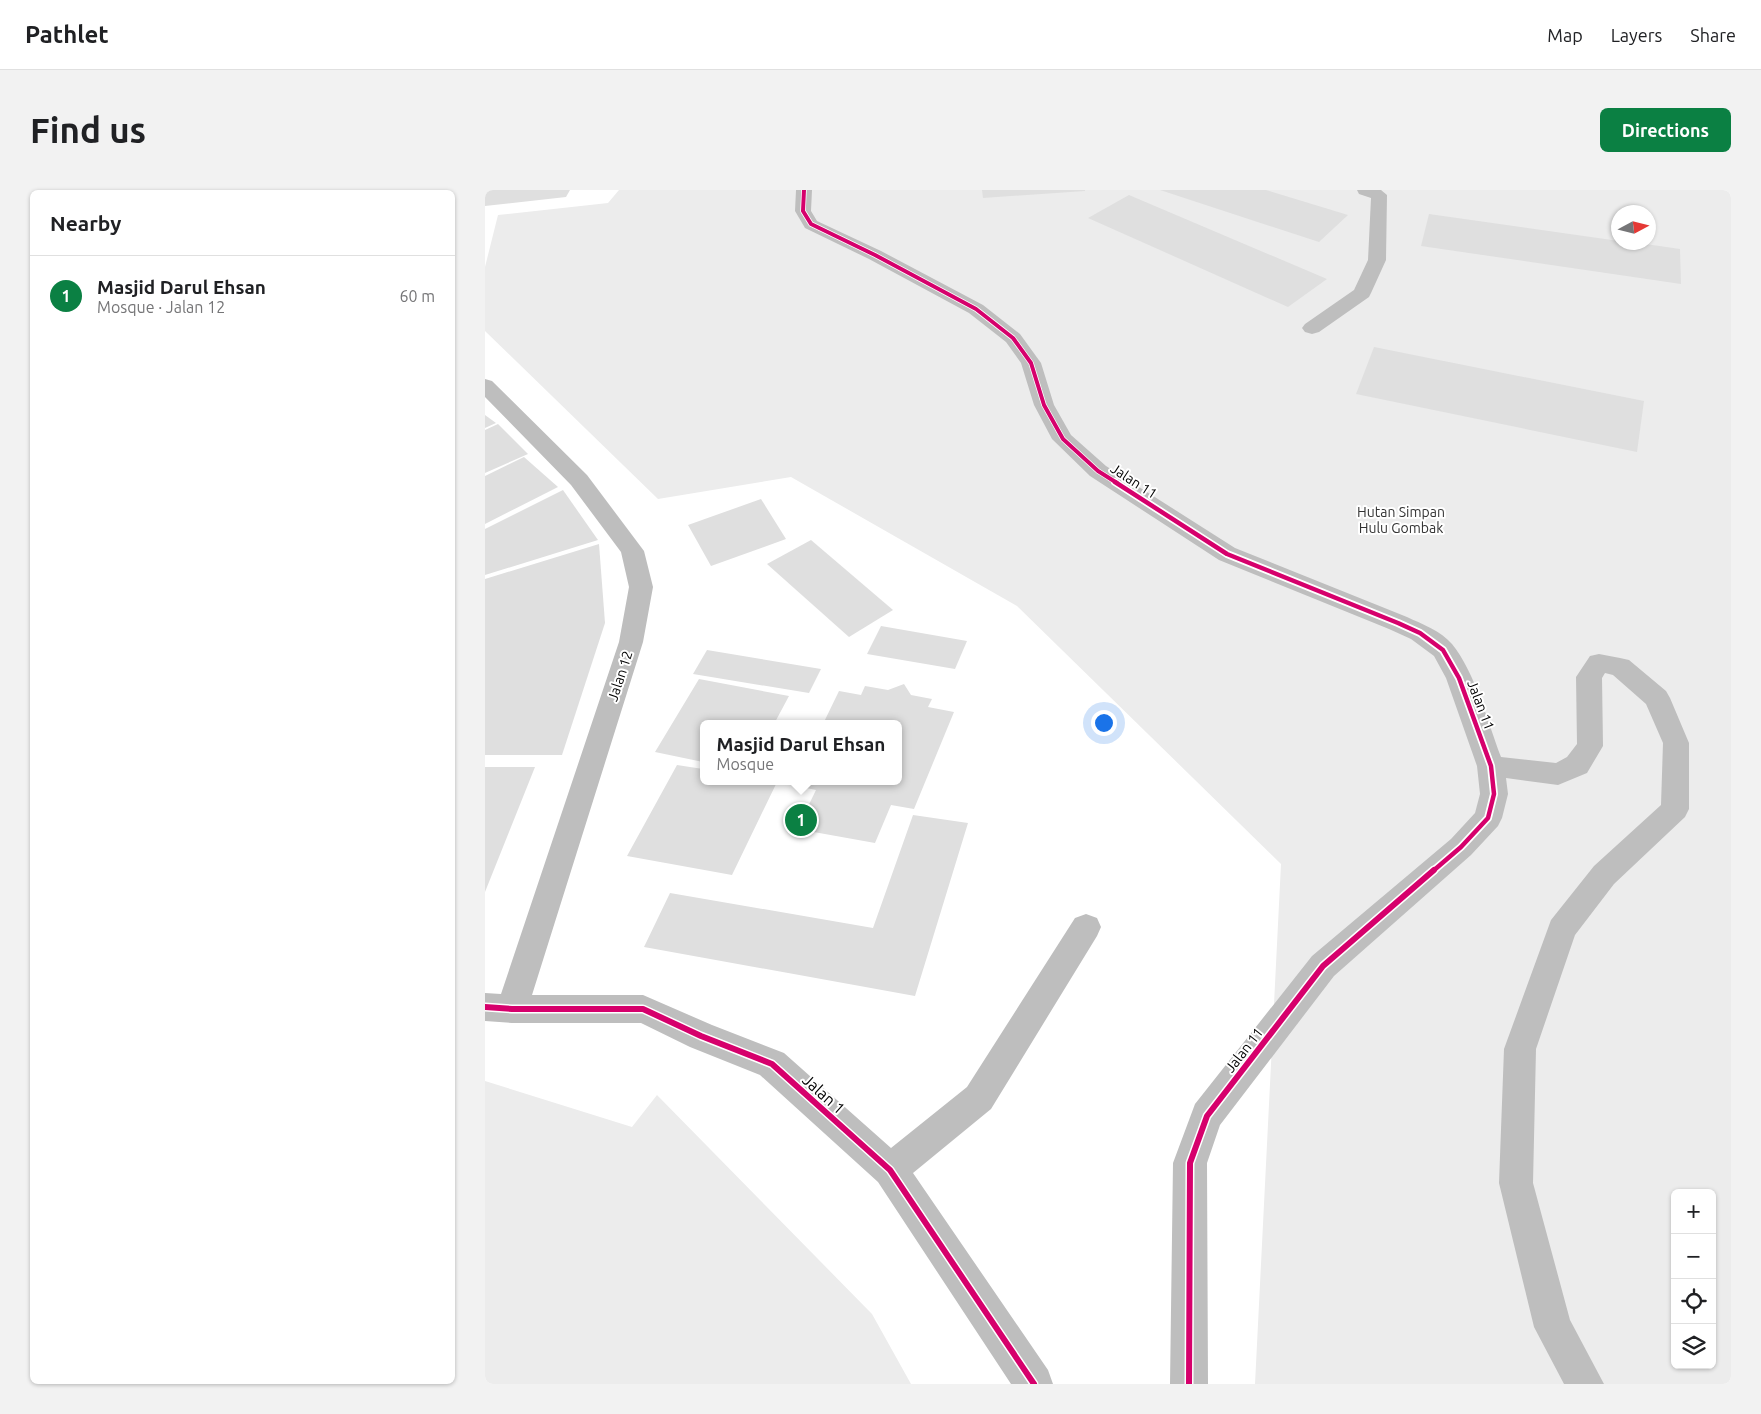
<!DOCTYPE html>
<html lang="en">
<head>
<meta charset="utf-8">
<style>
  body { margin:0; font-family:Ubuntu,sans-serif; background:#f2f2f2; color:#202124 }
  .controls { position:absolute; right:15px; bottom:15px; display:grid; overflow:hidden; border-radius:8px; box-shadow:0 1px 4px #0004 }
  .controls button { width:45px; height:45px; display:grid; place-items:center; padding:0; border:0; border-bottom:1px solid #e0e0e0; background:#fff; color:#202124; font:25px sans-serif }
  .compass { position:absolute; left:1126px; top:15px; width:45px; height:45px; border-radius:50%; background:#fff; box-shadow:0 1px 4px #0004; rotate:83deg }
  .you { position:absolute; left:618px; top:532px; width:18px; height:18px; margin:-12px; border:4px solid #fff; border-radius:50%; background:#1a73e8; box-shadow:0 0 0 8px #1a73e833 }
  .badge { display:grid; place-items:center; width:32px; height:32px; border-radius:50%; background:#0b8043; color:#fff; font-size:16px; font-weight:700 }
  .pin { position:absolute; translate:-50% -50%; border:2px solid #fff; box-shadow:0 1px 5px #0006 }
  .popup { position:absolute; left:215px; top:530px; width:202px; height:65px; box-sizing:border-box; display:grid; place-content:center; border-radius:8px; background:#fff; filter:drop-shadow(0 1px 4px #0005); font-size:16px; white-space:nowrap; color:#757577 }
  .popup b { font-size:19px; color:#202124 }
  .popup::after { content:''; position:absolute; left:50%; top:100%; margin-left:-10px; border:10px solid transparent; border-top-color:#fff }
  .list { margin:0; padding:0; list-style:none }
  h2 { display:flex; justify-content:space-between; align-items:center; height:65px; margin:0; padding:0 20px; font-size:21px }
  h2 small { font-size:16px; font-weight:400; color:#757577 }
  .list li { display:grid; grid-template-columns:32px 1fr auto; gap:15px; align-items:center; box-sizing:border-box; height:80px; padding:0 20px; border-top:1px solid #e0e0e0 }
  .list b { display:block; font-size:19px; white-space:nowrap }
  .list p { margin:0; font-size:16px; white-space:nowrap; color:#757577 }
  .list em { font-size:16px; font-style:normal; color:#757577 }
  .icon { flex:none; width:28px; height:28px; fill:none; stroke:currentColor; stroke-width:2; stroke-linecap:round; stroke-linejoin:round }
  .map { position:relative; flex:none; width:1246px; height:1194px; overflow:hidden; border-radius:8px }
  header { display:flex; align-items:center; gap:30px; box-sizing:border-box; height:70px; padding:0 25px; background:#fff; border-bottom:1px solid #e0e0e0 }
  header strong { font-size:24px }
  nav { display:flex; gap:28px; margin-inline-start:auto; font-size:18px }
  .intro { display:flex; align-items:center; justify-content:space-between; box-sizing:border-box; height:120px; padding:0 30px }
  h1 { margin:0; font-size:35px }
  .button { padding:12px 22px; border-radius:8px; background:#0b8043; color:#fff; font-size:18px; font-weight:700 }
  main { display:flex; gap:30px; padding:0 30px }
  aside { flex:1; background:#fff; border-radius:8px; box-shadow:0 1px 4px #0004 }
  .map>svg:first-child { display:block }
  .green { fill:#ececec; fill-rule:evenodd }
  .building { fill:#dfdfdf }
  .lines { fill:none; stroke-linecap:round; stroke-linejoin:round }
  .minor { fill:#bebebe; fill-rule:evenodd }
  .cycleway-far2-casing { stroke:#fff; stroke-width:5.5 }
  .cycleway-far1-casing { stroke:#fff; stroke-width:8 }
  .cycleway-casing { stroke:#fff; stroke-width:9 }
  .cycleway-far2 { stroke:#d6006c; stroke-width:4 }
  .cycleway-far1 { stroke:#d6006c; stroke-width:4.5 }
  .cycleway { stroke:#d6006c; stroke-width:6 }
  .labels { text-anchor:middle; stroke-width:4; stroke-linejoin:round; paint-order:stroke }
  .street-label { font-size:14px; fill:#000; stroke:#fff }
  .park-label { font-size:14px; fill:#333; stroke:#fff }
  .near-street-label { font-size:16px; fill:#000; stroke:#fff }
</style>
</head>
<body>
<header>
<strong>Pathlet</strong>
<nav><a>Map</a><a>Layers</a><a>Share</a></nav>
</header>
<div class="intro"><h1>Find us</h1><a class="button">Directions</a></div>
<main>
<aside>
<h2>Nearby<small></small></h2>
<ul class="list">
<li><span class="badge">1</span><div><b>Masjid Darul Ehsan</b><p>Mosque · Jalan 12</p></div><em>60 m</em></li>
</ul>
</aside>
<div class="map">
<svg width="1246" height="1194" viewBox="0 0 1246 1194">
  <rect width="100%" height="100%" fill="#fff"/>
  <g class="green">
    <path d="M134,0H1246V1194H770L796,674L532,416L306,287L173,309L0,141V77L13,25L123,13ZM1134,22H1164V52H1134ZM1190,1003H1227V1175H1190Z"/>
    <polygon points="0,891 147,937 172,905 387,1124 426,1194 0,1194"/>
  </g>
  <g class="building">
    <polygon points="0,0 85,0 81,7 0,16"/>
    <polygon points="497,0 600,0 600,1 498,8"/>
    <polygon points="675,0 781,0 863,25 834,52"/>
    <polygon points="644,5 842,89 803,117 603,28"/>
    <polygon points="944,24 1134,51 1134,52 1147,52 1195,59 1196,94 936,56"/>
    <polygon points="889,157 1159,211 1152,262 871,204"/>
    <polygon points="0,225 11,233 0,238"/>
    <polygon points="13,234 43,264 0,283 0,240"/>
    <polygon points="39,267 73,297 0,334 0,286"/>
    <polygon points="78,300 113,350 0,385 0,339"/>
    <polygon points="276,309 301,349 226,376 203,335"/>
    <polygon points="326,350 408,420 364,447 282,374"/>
    <polygon points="114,354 120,433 77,565 0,565 0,389"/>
    <polygon points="396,436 482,451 470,479 382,464"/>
    <polygon points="222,460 336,479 324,503 208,484"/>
    <polygon points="214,489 304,506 289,534 218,534 218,572 170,562"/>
    <polygon points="419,494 426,505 447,509 443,517 469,522 429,619 406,615 390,653 312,639 331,600 307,595 309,591 414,591 414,534 338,534 354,501 376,505 380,496 403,500"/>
    <polygon points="192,575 218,579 218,591 292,592 247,685 142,666"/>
    <polygon points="0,577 50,577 0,702"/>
    <polygon points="428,625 483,633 430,806 159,757 185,703 388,738"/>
  </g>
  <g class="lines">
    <g class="minor">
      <path d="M311,0H327L326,21L332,31L396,61L498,115L535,144L556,173L569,215L586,245L621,276L750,358L922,427C937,434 956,441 967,454C990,482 1003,533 1016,567L1071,573L1082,567L1092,554L1091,487L1105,466L1114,464L1135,468L1144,470L1181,501L1185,508L1204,553V619L1200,627L1129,694L1090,745L1051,859L1048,993L1085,1130L1119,1194H1079L1049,1137L1014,993L1019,859L1066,730L1109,676L1176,615L1178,553L1161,514L1128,485L1120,483L1117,488L1118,556L1102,583L1073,595L1021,588L1023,604L1017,628L1013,636L986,665L849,786L735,935L722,973L723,1194H685L688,973L710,914L827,766L966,649L990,623L995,604L992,576L961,488L949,466L926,449L904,439L734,370L605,286L567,249L549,215L536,173L521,152L484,123L384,69L320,38L310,21Z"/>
      <polygon points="872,0 896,0 902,5 901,70 886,103 884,107 834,142 827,144 820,142 817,138 820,134 869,100 883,70 886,8 874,4"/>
      <polygon points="0,189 7,191 102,285 159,361 168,397 158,452 47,805 158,805 227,835 299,863 406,958 482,897 590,728 601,724 612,728 616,737 612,746 506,919 428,983 563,1180 568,1194 526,1194 393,992 275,885 205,857 156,833 27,833 0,831 0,803 16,804 134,452 144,397 136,362 86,295 0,207"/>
    </g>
    <g class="cycleway-far2-casing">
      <polyline id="cycleway-far2" points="319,0 318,21 326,34 390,65 491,119 528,148 546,173 559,215 578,249 613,281 632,293"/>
    </g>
    <g class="cycleway-far1-casing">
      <polyline id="cycleway-far1" points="630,292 742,364 913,433 935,443 958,460 974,488 1006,576 1009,604 1003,628 976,657 948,681"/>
    </g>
    <g class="cycleway-casing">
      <g id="cycleway">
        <polyline points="0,817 27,819 158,819 216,846 287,874 405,980 549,1194"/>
        <polyline points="704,1194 705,973 722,926 838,776 949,680"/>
      </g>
    </g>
    <use href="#cycleway-far2" class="cycleway-far2"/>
    <use href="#cycleway-far1" class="cycleway-far1"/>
    <use href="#cycleway" class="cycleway"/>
  </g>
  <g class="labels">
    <g class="street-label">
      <text transform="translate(649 291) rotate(33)" y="5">Jalan 11</text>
      <text transform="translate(135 486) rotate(-72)" y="5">Jalan 12</text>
      <text transform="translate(996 515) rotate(69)" y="5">Jalan 11</text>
      <text transform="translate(759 860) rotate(-52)" y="5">Jalan 11</text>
    </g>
    <g class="park-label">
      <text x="916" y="327">Hutan Simpan<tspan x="916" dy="16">Hulu Gombak</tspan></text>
    </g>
    <g class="near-street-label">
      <text transform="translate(339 904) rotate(42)" y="6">Jalan 1</text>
    </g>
  </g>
</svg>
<div class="controls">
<button>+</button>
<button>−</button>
<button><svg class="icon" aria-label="locate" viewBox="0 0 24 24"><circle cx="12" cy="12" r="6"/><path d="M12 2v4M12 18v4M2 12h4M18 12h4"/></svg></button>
<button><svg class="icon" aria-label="layers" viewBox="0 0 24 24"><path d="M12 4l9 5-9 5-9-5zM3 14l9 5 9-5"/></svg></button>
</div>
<svg class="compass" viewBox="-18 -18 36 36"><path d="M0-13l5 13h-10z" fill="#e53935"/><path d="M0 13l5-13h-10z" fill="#757577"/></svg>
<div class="you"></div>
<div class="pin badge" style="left:316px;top:630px">1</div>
<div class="popup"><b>Masjid Darul Ehsan</b>Mosque</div>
</div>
</main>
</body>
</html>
